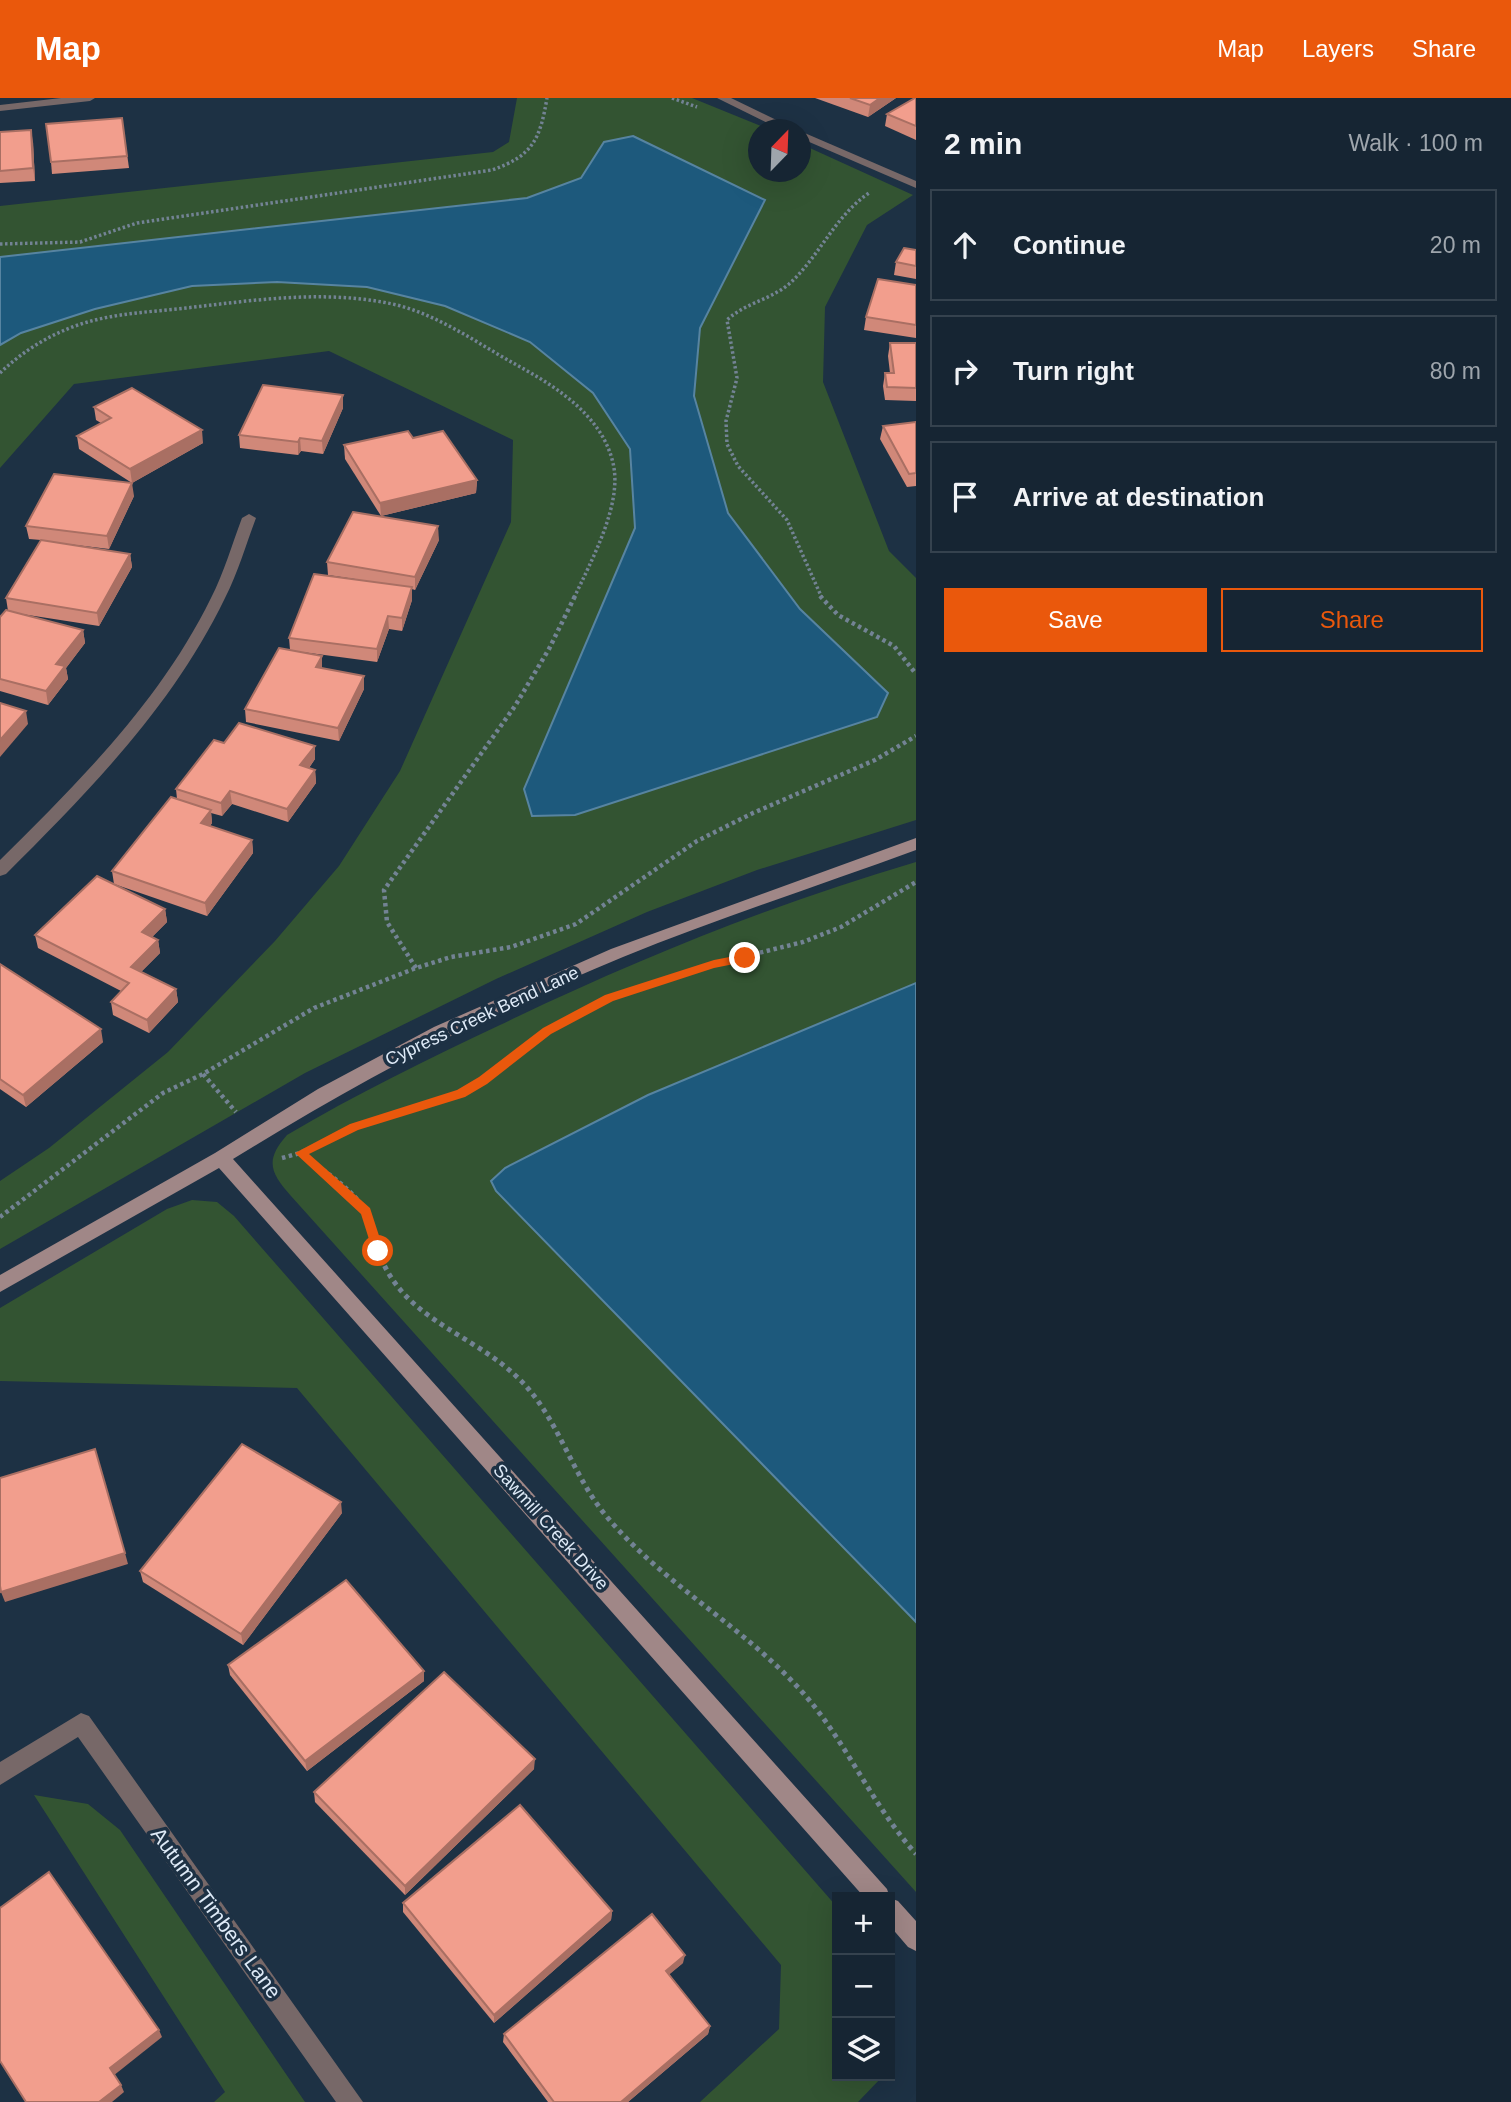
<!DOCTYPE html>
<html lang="en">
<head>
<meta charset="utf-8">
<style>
  body { margin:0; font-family:Helvetica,sans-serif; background:#1f2d3b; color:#f1f3f6 }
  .controls { position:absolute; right:21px; bottom:21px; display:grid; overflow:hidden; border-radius:0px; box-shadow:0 7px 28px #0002 }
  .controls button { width:63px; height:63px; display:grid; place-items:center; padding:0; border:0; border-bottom:2px solid #35424e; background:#162533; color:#f1f3f6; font:35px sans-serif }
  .compass { position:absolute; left:748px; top:21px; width:63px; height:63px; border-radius:50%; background:#162533; box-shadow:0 7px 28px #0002; rotate:23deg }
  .stop { position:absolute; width:21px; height:21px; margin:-16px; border:5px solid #ea580c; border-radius:50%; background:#fff }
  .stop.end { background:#ea580c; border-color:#fff; box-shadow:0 2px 7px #0008 }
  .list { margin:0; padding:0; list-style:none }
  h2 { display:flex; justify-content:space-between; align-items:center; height:91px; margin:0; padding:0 28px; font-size:30px }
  h2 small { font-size:23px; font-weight:400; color:#9ea5ac }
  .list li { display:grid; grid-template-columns:46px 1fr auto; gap:21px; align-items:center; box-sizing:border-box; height:112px; margin:0 14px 14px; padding:0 14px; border:2px solid #35424e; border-radius:0px }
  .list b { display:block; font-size:26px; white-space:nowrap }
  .list em { font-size:23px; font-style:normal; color:#9ea5ac }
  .actions { display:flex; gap:14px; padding:21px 28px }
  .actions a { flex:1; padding:16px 0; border:2px solid #ea580c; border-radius:0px; text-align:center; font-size:24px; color:#ea580c }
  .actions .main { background:#ea580c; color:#fff }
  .icon { flex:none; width:38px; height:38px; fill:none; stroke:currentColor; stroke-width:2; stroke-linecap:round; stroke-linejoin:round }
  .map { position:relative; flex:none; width:916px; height:2004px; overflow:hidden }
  header { display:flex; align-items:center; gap:42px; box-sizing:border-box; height:98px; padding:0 35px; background:#ea580c; color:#fff }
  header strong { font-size:33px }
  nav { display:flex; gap:38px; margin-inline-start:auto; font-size:24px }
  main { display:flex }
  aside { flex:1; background:#162533 }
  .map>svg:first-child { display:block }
  .green { fill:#335432 }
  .water { fill:#1d597c; stroke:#5784a1; stroke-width:2 }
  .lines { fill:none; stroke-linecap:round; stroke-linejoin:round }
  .path-far2 { stroke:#738394; stroke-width:3.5; stroke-dasharray:2.5 2.5; stroke-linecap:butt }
  .path-far1 { stroke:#738394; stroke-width:4.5; stroke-dasharray:3.5 3.5; stroke-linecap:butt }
  .path { stroke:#738394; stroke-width:5; stroke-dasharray:4.5 4.5; stroke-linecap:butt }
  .street { fill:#776868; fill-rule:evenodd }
  .secondary { fill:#a08787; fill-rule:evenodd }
  .wall { fill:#d08879 }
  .shaded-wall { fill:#a96f63 }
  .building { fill:#f29e8d; stroke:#a96f63; stroke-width:2 }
  .route { fill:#ea580c }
  .labels { text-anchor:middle; stroke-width:7; stroke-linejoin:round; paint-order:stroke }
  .street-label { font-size:18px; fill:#deeaf7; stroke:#1d3144 }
  .near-street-label { font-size:21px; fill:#deeaf7; stroke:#1d3144 }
</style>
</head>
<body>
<header>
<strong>Map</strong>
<nav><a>Map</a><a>Layers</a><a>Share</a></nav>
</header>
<main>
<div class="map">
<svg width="916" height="2004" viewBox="0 0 916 2004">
  <rect width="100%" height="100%" fill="#1d3144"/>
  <g class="green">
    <polygon points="517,0 692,0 768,31 758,32 758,74 800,74 801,46 913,97 867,127 825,209 823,284 889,453 916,480 916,722 757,772 647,814 496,881 305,975 0,1151 0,1083 49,1050 168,954 275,843 339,768 400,673 511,424 513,342 329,253 74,286 0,370 0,108 493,54 509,44"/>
    <path d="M916,764V885L648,997L505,1070L491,1084L496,1093L916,1524V1794L291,1098C271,1075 264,1063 287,1037C356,996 428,961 500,927C637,861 770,807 916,764Z"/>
    <polygon points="192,1102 217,1104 234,1118 837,1809 837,1978 883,1978 858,2004 700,2004 779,1931 781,1867 297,1290 0,1283 0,1210 167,1111"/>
    <polygon points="34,1697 88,1706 120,1732 305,2004 214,2004 225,1994"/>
  </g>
  <g class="water">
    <polygon points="633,38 765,102 700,230 694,298 728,415 800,511 888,595 877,619 575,717 532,718 524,691 635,430 630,351 593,295 530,244 445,208 367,189 277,184 192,188 95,211 21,235 0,247 0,159 527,100 581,80 604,44"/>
    <polygon points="916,885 916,1524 496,1093 491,1083 505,1070 648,997"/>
  </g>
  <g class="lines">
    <g class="path-far2">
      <polyline points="672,0 697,9"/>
      <path d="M0,146L80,144L137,125L492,72C533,58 540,41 547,0"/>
      <path d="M0,275C23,253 50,236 81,226C115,215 151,214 186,210C256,202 327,191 397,207C440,218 477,245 515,266C555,288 602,317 613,365C623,406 591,463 574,500"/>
      <path d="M822,500L787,422L738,368L727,346L726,323L737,280L727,222C745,205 770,202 789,186C820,158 834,119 869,95"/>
    </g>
    <g class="path-far1">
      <polyline points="820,498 838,517 894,548 916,576"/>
      <polyline points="416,870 387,824 384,792 515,608 549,551 575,498"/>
      <polyline points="203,976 236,1014"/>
      <path d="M300,1055C324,1074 356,1091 369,1120C374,1130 375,1142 378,1152"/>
      <polyline points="282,1060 300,1055 354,1029 461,995 483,983 547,933 609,900 714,866 803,844 841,829 916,784"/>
      <polyline points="0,1119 163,995 203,976 314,910 416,870 451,859 511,849 576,826 697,743 753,715 875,662 916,638"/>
    </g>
    <path class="path" d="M378,1151C399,1219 467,1233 515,1277C558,1316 570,1375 607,1419C664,1487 745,1529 804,1596C847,1645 872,1707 916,1756"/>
    <g class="street">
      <polygon points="61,0 95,0 90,3 0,13 0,7"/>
      <polygon points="717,0 731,0 797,32 782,32"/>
      <polygon points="800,33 916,83 916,90 800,40"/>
      <path d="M249,416L256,420C246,446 238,475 225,500C173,608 89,693 6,776L0,778V762C80,683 161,602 211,500C224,475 232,446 242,420Z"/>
      <polygon points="81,1615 89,1618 363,2004 336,2004 78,1639 0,1687 0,1664"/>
    </g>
    <path class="secondary" d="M916,740V752C818,788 719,820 623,859C486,915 358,984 233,1061L887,1791L890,1800L898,1803L916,1823V1853L908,1849L890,1828V1799H864L219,1070L0,1194V1177L215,1055L318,991L434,929L611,851Z"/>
  </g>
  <g class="wall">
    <polygon points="815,0 896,0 868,19"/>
    <polygon points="916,0 916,42 885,28 887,16"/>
    <polygon points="122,20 129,70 52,76 51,64"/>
    <polygon points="0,34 33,44 35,83 0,85"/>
    <polygon points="916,152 916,181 894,177 896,164"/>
    <polygon points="916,187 916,240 864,232 866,219"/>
    <polygon points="890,245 916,245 916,303 885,302 883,288 885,275 890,275 888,258"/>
    <polygon points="343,297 343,310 323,356 301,353 298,357 240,350 239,337"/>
    <polygon points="94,309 203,345 132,385 79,351 77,338 101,325 96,322"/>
    <polygon points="916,324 916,388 907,389 880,341 883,328"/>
    <polygon points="413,340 477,382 476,395 381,418 345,361 344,347"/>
    <polygon points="134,398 109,451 51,444 130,456 132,469 99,528 15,515 83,532 85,545 66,570 68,581 48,607 0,593 0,519 8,513 6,500 41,442 29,441 26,428"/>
    <polygon points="439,442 415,492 412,491 412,502 402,533 389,531 377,564 302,554 322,570 364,578 364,591 339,643 246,624 245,611 290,552 289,540 355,481 328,477 327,464"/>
    <polygon points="224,645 315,648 315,661 309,670 315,672 316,685 288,724 232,706 222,718 211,715 212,725 210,728 252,742 253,755 207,818 114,786 112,773 177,701 176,691"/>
    <polygon points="165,811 167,824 152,839 158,842 160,855 141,874 176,891 178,904 149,935 113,917 111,904 121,893 38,850 35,837"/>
    <polygon points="0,866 103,944 26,1009 0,991"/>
    <polygon points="342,1415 243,1547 143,1484 140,1473"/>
    <polygon points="228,1567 424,1583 307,1673 230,1577"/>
    <polygon points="534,1671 405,1797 315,1704 314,1694"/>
    <polygon points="403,1805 612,1813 611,1822 494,1925 403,1814"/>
    <polygon points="683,1865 669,1876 710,1928 708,1936 628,2004 548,2004 503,1944 504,1936"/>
  </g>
  <g class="shaded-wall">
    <polygon points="880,0 896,0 868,19 870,7"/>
    <polygon points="31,32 33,44 35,83 33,70"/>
    <polygon points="343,297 343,310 323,356 322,343"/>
    <polygon points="202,332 203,345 132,385 130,371"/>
    <polygon points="300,340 301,353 298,357 298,344"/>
    <polygon points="477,382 476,395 381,418 380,405"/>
    <polygon points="132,385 134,398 109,451 107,438"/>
    <polygon points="438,428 439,442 415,492 415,479"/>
    <polygon points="130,456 132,469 99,528 97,515"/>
    <polygon points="412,489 412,502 402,533 402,520"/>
    <polygon points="388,518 389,531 377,564 377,551"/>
    <polygon points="83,532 85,545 66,570 68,581 48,607 46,593 56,566"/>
    <polygon points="322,558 322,571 316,569"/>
    <polygon points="364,578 364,591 339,643 338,630"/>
    <polygon points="26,613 28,626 0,659 0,642"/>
    <polygon points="315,648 315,661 301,681 300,667"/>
    <polygon points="315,672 316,685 288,724 287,711"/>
    <polygon points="230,693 232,706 222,718 221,705"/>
    <polygon points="211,712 212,725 203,738 201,725"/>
    <polygon points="252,742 253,755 207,818 205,805"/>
    <polygon points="165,811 167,824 144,847 142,834"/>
    <polygon points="158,842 160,855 133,882 131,869"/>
    <polygon points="176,891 178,904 149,935 147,922"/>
    <polygon points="101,931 103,944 26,1009 23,997"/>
    <polygon points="341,1404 342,1415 243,1547 241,1536"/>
    <polygon points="125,1455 128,1466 5,1504 1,1494"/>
    <polygon points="424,1573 424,1583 307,1673 305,1663"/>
    <polygon points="535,1661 534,1671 405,1797 405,1788"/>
    <polygon points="612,1813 611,1822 494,1925 494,1917"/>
    <polygon points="685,1857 683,1865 664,1881 666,1873"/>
    <polygon points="710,1928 708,1936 628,2004 621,2004"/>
    <polygon points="159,1932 162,1939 113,1978 110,1970"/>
    <polygon points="121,1987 124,1994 112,2004 99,2004"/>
  </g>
  <g class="building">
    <polygon points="850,0 880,0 870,7"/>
    <polygon points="915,0 916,0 916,28 887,16"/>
    <polygon points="122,20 127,58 51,64 46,26"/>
    <polygon points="31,32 33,70 0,73 0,34"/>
    <polygon points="904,150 916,152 916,168 896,164"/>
    <polygon points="878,181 916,187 916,227 866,219"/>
    <polygon points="890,245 916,245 916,290 887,289 885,275 894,275"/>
    <polygon points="263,287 343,297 322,343 300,340 298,344 239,337"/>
    <polygon points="132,290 202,332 130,371 77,338 111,320 94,309"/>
    <polygon points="916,324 916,375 909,376 883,328"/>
    <polygon points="408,333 413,340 443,333 477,382 380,405 344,347"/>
    <polygon points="54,376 132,385 107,438 26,428"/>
    <polygon points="353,414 438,428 415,479 327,464"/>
    <polygon points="41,442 130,456 97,515 6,500"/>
    <polygon points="314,476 412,489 402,520 388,518 377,551 289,540"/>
    <polygon points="6,512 83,532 56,566 65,568 46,593 0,581 0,519"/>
    <polygon points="279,550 322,558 316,569 364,578 338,630 245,611"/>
    <polygon points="0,605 26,613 0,642"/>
    <polygon points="239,625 315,648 300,667 315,672 287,711 230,693 221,705 176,691 214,642 224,645"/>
    <polygon points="171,699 211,712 201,725 252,742 205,805 112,773"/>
    <polygon points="97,778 165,811 142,834 158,842 131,869 176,891 147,922 111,904 129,885 35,837"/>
    <polygon points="0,866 101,931 23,997 0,981"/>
    <polygon points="242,1346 341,1404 241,1536 140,1473"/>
    <polygon points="95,1351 125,1455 1,1494 0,1488 0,1380"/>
    <polygon points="346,1482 424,1573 305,1663 228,1567"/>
    <polygon points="444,1574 535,1661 405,1788 314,1694"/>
    <polygon points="520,1707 612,1813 494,1917 403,1805"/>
    <polygon points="49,1774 159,1932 110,1970 121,1987 99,2004 26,2004 0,1963 0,1810"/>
    <polygon points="652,1816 685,1857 666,1873 710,1928 621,2004 554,2004 504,1936"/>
  </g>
  <polygon class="route" points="745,856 749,857 749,863 714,870 613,903 551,936 487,986 465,999 358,1032 309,1056 370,1110 384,1153 382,1157 374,1157 361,1116 295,1055 350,1026 457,992 479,979 543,930 605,897 714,862"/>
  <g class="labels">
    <g class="street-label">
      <text transform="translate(482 918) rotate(-25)" y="6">Cypress Creek Bend Lane</text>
      <text transform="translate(551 1429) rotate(48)" y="6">Sawmill Creek Drive</text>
    </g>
    <g class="near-street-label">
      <text transform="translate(216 1815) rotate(54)" y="7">Autumn Timbers Lane</text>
    </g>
  </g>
</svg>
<div class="controls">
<button>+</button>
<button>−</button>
<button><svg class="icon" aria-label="layers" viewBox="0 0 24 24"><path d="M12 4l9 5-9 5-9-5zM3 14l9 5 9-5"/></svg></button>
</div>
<svg class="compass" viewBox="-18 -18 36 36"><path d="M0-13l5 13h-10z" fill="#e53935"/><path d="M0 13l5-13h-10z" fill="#9ea5ac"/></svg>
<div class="stop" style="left:378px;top:1153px"></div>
<div class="stop end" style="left:745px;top:860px"></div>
</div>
<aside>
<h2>2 min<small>Walk · 100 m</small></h2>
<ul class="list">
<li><svg class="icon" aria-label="ahead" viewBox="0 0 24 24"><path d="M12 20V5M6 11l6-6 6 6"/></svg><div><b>Continue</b></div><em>20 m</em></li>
<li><svg class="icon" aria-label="right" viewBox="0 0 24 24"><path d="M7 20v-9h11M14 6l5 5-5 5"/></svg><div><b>Turn right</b></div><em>80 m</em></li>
<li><svg class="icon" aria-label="arrive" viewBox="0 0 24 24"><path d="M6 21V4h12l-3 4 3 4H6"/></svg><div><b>Arrive at destination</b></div></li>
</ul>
<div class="actions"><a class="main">Save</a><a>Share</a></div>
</aside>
</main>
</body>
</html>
